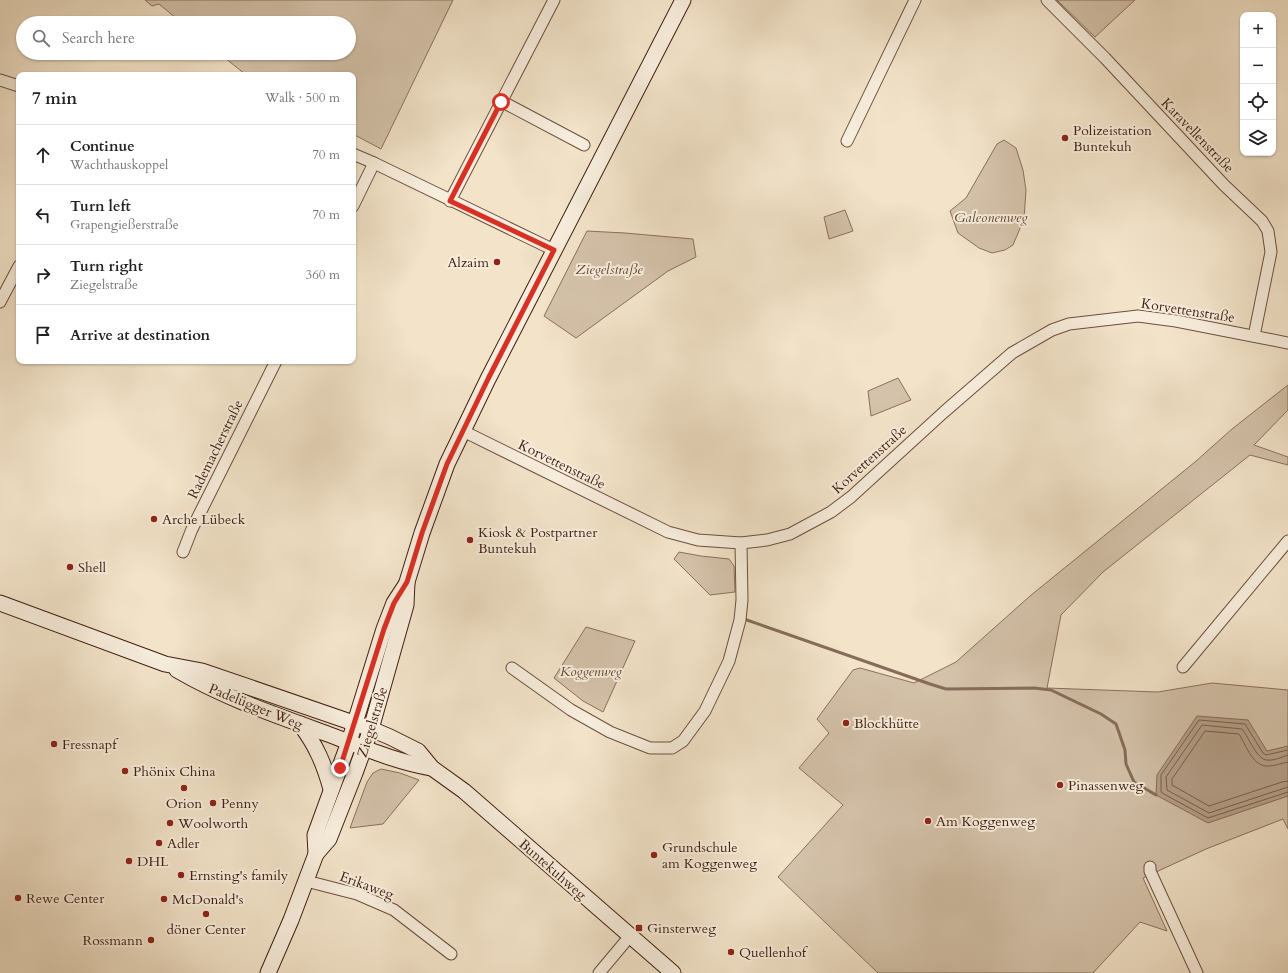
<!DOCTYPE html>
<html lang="en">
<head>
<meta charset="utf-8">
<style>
  body { margin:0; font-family:Cardo,serif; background:#f2f2f2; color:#222 }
  .controls { position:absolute; right:12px; top:12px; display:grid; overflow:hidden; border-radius:8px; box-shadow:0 1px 3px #0004 }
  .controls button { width:36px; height:36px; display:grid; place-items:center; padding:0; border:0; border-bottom:1px solid #e0e0e0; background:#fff; color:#222; font:20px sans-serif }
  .stop { position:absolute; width:12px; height:12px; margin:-9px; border:3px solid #d93025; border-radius:50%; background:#fff }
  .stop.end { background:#d93025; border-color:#fff; box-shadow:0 1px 4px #0008 }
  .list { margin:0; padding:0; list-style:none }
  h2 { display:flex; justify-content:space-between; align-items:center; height:52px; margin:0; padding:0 16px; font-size:17px }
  h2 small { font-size:13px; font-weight:400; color:#767676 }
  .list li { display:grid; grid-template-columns:26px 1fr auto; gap:12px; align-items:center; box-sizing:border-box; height:60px; padding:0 16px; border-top:1px solid #e0e0e0 }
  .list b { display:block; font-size:15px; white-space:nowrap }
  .list p { margin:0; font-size:13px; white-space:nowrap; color:#767676 }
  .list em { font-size:13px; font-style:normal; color:#767676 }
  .icon { flex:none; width:22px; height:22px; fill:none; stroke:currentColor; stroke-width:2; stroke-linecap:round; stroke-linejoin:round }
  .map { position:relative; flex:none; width:1288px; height:973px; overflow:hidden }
  .search { position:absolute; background:#fff; box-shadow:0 1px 3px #0004; left:16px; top:16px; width:340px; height:44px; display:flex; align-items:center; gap:10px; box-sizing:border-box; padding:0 14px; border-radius:22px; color:#767676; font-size:15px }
  .panel { position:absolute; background:#fff; box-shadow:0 1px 3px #0004; left:16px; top:72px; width:340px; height:292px; border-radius:8px }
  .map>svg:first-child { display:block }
  .green { fill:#d4c2aa; stroke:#8a705d }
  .water { fill:#b5a08a; stroke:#866c59 }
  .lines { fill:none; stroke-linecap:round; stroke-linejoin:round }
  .shore { stroke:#7a5f4d; stroke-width:1 }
  .stream { stroke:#866c59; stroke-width:3 }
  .minor-casing { stroke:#6c4f3e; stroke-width:13 }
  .secondary-casing { stroke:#401e10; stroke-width:17 }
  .minor { stroke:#f7eddc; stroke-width:11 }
  .secondary { stroke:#f7eddc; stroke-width:15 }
  .route { stroke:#d93025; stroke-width:5 }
  .poi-dot { fill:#8f2418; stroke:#f7eddc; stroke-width:1.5 }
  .labels { text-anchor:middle; stroke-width:4; stroke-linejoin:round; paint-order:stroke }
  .poi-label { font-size:14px; fill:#401e10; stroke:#f7eddc; text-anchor:start }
  .street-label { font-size:14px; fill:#401e10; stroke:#f7eddc }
  .park-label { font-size:14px; font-style:italic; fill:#654736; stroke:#f7eddc }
</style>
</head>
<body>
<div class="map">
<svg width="1288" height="973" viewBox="0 0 1288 973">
  <rect width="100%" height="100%" fill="#f2e3c9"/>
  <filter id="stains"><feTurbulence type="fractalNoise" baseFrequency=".005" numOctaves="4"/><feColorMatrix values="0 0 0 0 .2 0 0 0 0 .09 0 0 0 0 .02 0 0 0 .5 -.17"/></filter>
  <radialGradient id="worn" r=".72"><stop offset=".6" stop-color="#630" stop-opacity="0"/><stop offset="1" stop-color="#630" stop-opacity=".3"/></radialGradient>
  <g class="green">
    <polygon points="145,0 453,0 381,149 353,134 353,75 246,75 219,53 349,53 349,23 182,23 159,4 152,6"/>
    <polygon points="1057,0 1135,0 1095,37"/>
    <polygon points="1004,140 1016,148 1023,170 1026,190 1024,219 1013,245 1005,250 992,253 979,248 958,233 950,211 966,198 997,144"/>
    <polygon points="845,210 853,231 829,239 824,217"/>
    <polygon points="587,231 625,233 693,239 696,257 668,271 576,338 544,316"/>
    <polygon points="898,378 911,400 871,416 868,391"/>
    <polygon points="1288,385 1288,410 1254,445 1288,457 1288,465 1250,455 1103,572 1061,615 1047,688 1158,692 1212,683 1288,690 1288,829 1283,819 1206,849 1143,878 1167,931 1140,922 1093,973 878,973 778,877 843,805 799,768 829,733 817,719 853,670 860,668 914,683 956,662 1030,596 1195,462 1232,429"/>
    <polygon points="679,552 701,556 729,559 734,566 735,592 710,595 674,559"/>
    <polygon points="586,627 635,641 603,712 583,701 554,678"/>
    <polygon points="381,769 400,773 419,780 383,824 350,828 367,782 373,773"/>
  </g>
  <polygon class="water" points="1197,716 1248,720 1267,751 1288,746 1288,796 1208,823 1156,795 1157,775"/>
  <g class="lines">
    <g class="shore">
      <polyline points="1288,750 1266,755 1263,753 1245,724 1199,720 1161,775 1161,791 1162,793 1208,818 1288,792"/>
      <path d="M1288,755C1282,757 1273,761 1267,760C1257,760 1248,736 1242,729L1202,725L1166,777L1167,790L1209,813L1288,787"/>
      <path d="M1288,762C1282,763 1275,766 1269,766C1253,768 1246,745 1239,734L1205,731L1172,779V785L1209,806L1282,782L1288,781"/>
    </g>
    <polyline class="stream" points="744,619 930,684 946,689 1034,688 1051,690 1101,714 1116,724 1125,750 1126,764 1134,782 1156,795"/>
    <g class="minor-casing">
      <g id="minor">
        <polyline points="1047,0 1105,58 1224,185 1262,221 1268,231 1271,252 1254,336"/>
        <polyline points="0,80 19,86"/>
        <polyline points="501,101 584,145"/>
        <polyline points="847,141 915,0"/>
        <polyline points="353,154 374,163 554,250"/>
        <polyline points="450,201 554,0"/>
        <polyline points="353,206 374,163"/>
        <polyline points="0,302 19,266"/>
        <polyline points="463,431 668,532 698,540 741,543 767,540 790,534 831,512 851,497 944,412 1012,353 1052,330 1069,324 1138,316 1176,321 1288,343"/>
        <polyline points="183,552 192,529 276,361"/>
        <polyline points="1183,667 1288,541"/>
        <polyline points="512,668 571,710 610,732 650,748 672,748 683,741 705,711 729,661 740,620 742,600 741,543"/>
        <polyline points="1150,867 1150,871 1197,973"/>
        <polyline points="306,881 357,894 394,910 451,954"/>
        <polyline points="599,973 630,936"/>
      </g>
    </g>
    <g class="secondary-casing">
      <g id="secondary">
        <polyline points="0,603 165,664 202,671 371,729 390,737 418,751 432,768 464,791 673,973"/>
        <path d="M177,670C223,697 275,715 325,733C360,746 395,762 432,768"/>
        <path d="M300,724C316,745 324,764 331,789"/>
        <polyline points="316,854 329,839 355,773 371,729 406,605 407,582 422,533 447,464 488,379 683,0"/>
        <polyline points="268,973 291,920 316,854 315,835 349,742 384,629 394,603 407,583"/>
      </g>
    </g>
    <use href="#minor" class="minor"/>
    <use href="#secondary" class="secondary"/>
  </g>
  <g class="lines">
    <polyline class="route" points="340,768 384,629 394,603 407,582 422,533 447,464 488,379 554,250 450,201 501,102"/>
  </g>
  <g class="poi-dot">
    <circle cx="1065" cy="138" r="4"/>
    <circle cx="497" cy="262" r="4"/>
    <circle cx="154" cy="519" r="4"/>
    <circle cx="470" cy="540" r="4"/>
    <circle cx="70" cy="567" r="4"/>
    <circle cx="846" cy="723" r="4"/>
    <circle cx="54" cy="744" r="4"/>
    <circle cx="125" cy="771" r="4"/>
    <circle cx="1060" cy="785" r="4"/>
    <circle cx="184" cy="788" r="4"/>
    <circle cx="213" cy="803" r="4"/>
    <circle cx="928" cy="821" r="4"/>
    <circle cx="170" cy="823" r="4"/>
    <circle cx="159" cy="843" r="4"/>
    <circle cx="654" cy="855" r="4"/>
    <circle cx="129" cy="861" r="4"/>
    <circle cx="181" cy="875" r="4"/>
    <circle cx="18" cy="898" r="4"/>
    <circle cx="164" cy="899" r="4"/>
    <circle cx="206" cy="914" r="4"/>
    <rect x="635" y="924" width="8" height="8" rx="2"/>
    <circle cx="151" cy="940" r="4"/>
    <circle cx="731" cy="952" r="4"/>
  </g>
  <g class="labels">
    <g class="poi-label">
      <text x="1073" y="135">Polizeistation<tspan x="1073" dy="16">Buntekuh</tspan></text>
      <text x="489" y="267" text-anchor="end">Alzaim</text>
      <text x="162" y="524">Arche Lübeck</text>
      <text x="478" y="537">Kiosk &amp; Postpartner<tspan x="478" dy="16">Buntekuh</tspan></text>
      <text x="78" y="572">Shell</text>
      <text x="854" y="728">Blockhütte</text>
      <text x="62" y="749">Fressnapf</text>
      <text x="133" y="776">Phönix China</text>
      <text x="1068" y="790">Pinassenweg</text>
      <text x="184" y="808" text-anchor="middle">Orion</text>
      <text x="221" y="808">Penny</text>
      <text x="936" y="826">Am Koggenweg</text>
      <text x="178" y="828">Woolworth</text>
      <text x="167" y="848">Adler</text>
      <text x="662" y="852">Grundschule<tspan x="662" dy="16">am Koggenweg</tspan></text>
      <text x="137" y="866">DHL</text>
      <text x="189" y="880">Ernsting's family</text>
      <text x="26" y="903">Rewe Center</text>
      <text x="172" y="904">McDonald's</text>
      <text x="647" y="933">Ginsterweg</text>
      <text x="206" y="934" text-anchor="middle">döner Center</text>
      <text x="143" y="945" text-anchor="end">Rossmann</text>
      <text x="739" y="957">Quellenhof</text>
    </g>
    <g class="street-label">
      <text transform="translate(1198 135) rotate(46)" y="5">Karavellenstraße</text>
      <text transform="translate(1188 310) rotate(9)" y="5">Korvettenstraße</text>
      <text transform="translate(215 449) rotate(-64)" y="5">Rademacherstraße</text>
      <text transform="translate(869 459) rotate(-42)" y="5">Korvettenstraße</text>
      <text transform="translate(562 464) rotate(26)" y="5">Korvettenstraße</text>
      <text transform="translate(256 706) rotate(22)" y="5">Padelügger Weg</text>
      <text transform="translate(372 722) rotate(-73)" y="5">Ziegelstraße</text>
      <text transform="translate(553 869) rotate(41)" y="5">Buntekuhweg</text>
      <text transform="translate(367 885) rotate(20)" y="5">Erikaweg</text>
    </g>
    <g class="park-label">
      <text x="991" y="222">Galeonenweg</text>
      <text x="609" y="274">Ziegelstraße</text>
      <text x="591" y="676">Koggenweg</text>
    </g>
  </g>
  <rect width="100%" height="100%" filter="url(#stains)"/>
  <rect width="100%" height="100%" fill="url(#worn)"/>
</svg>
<div class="controls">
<button>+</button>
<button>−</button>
<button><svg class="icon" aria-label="locate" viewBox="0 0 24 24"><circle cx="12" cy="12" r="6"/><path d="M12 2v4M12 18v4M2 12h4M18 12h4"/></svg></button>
<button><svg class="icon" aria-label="layers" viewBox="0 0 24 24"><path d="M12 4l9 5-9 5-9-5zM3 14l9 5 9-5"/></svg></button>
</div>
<div class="stop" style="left:501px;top:102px"></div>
<div class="stop end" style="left:340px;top:768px"></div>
<div class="search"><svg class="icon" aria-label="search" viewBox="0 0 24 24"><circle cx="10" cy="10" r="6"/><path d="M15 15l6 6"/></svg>Search here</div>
<section class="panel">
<h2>7 min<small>Walk · 500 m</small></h2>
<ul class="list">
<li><svg class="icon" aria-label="ahead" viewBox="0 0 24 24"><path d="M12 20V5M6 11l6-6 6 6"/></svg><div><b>Continue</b><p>Wachthauskoppel</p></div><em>70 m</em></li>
<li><svg class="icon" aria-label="left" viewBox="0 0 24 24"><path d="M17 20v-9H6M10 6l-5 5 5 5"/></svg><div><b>Turn left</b><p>Grapengießerstraße</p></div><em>70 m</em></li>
<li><svg class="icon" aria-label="right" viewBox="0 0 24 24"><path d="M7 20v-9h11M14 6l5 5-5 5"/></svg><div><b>Turn right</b><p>Ziegelstraße</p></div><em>360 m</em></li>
<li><svg class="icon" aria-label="arrive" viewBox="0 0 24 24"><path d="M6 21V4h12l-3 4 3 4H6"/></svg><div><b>Arrive at destination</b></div></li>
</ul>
</section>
</div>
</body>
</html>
